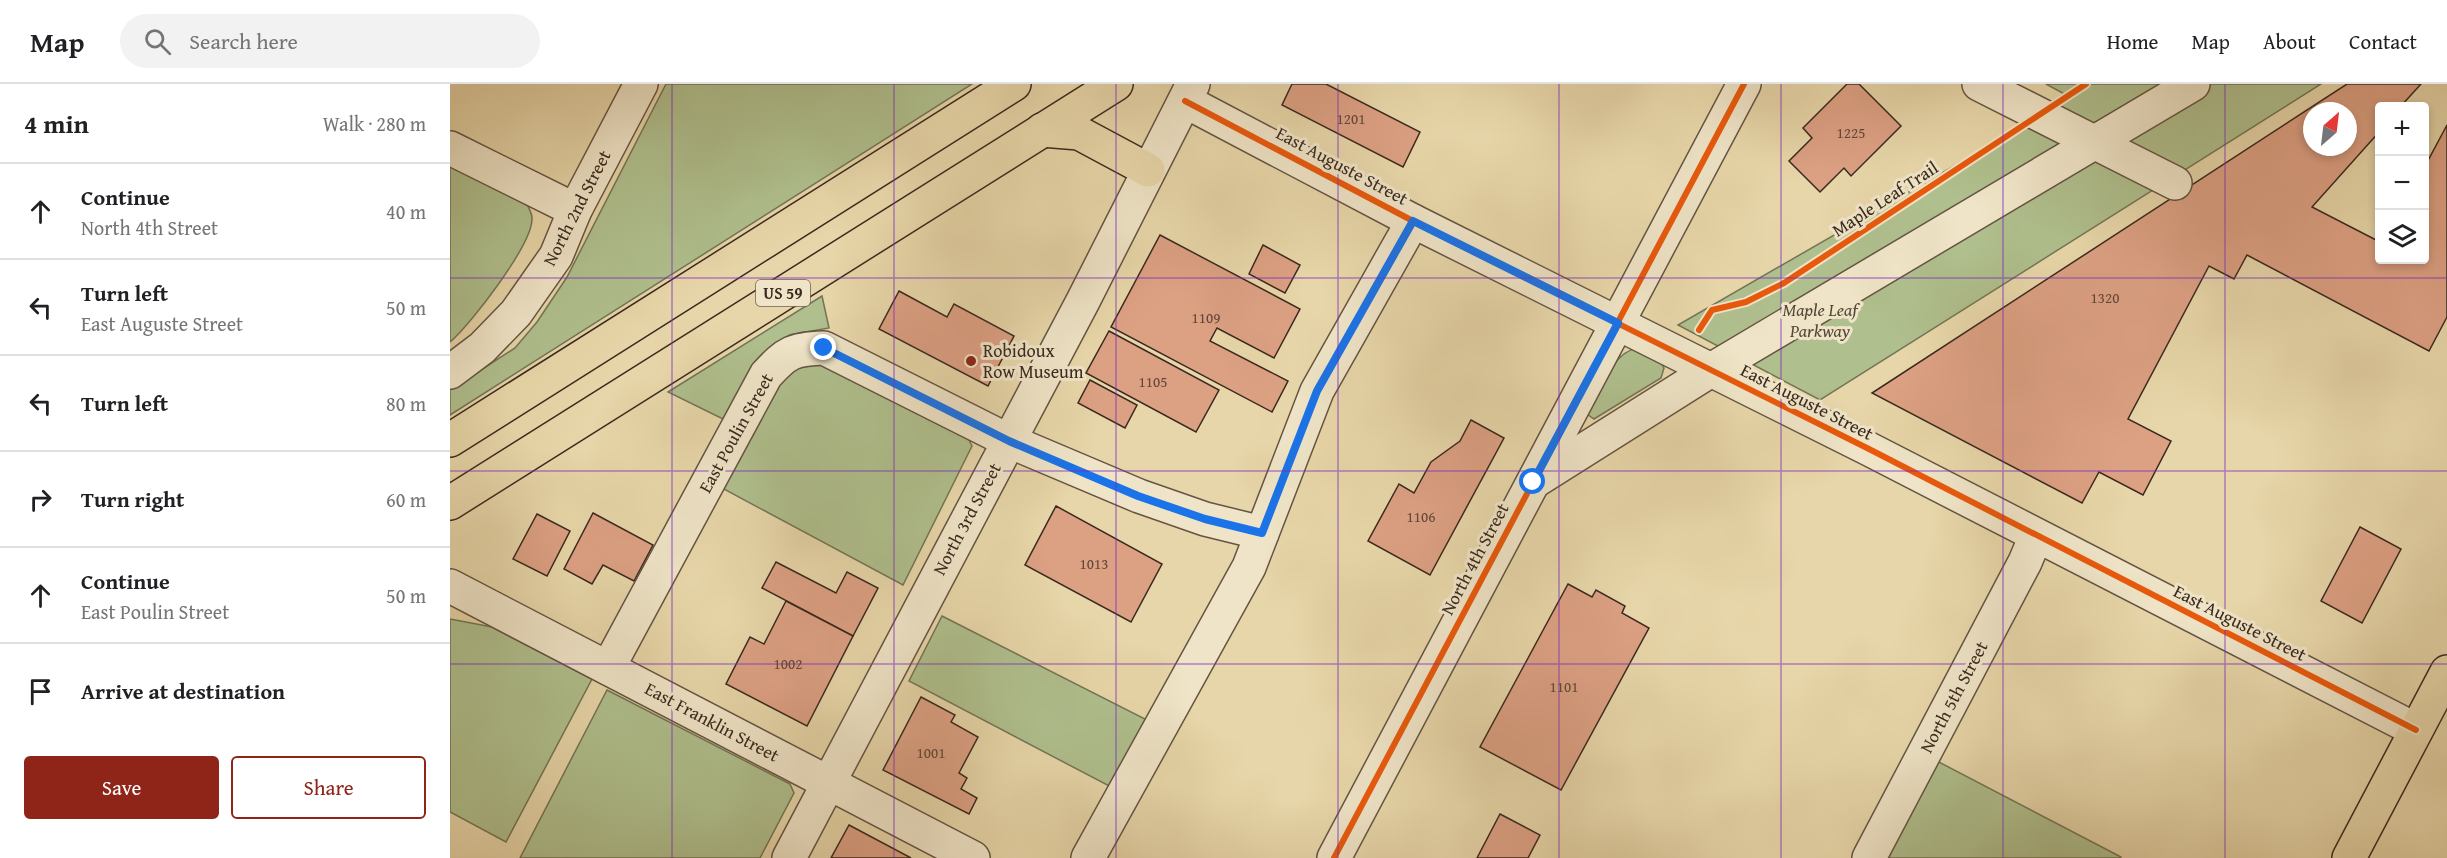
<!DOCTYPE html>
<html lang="en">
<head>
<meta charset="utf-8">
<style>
  body { margin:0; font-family:"Gentium Book Plus",serif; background:#f2f2f2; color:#202124 }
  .controls { position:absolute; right:18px; top:18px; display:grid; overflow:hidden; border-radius:6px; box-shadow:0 3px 9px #0003 }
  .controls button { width:54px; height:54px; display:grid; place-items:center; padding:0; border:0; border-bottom:2px solid #e0e0e0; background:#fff; color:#202124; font:30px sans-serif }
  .compass { position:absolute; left:1853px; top:18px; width:54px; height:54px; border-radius:50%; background:#fff; box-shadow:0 3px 9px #0003; rotate:28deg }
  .stop { position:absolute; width:18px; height:18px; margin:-14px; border:4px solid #1a73e8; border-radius:50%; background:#fff }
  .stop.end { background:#1a73e8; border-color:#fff; box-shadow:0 2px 6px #0008 }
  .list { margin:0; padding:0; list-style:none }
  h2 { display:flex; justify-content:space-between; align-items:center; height:78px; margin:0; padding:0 24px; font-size:26px }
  h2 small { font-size:20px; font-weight:400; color:#757577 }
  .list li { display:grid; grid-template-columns:39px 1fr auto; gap:18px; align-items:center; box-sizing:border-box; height:96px; padding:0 24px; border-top:2px solid #e0e0e0 }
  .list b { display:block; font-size:22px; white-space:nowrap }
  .list p { margin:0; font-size:20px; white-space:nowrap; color:#757577 }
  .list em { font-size:20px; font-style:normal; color:#757577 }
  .actions { display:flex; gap:12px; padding:18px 24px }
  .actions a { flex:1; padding:14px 0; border:2px solid #8f2418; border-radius:6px; text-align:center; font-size:21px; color:#8f2418 }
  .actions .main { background:#8f2418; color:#fff }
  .icon { flex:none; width:33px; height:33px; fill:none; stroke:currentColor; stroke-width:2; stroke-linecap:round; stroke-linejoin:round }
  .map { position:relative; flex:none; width:1997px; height:774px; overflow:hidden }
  header { display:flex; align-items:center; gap:36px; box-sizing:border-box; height:84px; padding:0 30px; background:#fff; border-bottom:2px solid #e0e0e0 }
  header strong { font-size:28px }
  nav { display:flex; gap:33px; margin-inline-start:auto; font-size:21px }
  .search { width:420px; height:54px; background:#f2f2f2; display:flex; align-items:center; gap:15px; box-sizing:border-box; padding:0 21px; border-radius:33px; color:#757577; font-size:22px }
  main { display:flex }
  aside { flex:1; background:#fff }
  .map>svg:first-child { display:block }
  .green { fill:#afbf8d; stroke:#747456; stroke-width:1.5 }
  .building { fill:#dca083; stroke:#3a291f; stroke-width:1.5; fill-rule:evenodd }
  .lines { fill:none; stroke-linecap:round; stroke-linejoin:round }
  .minor-casing { stroke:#655442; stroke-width:36 }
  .major-casing { stroke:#3a291f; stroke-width:36 }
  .minor { stroke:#efe4c7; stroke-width:33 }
  .major { stroke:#e7d6a9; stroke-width:33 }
  .cycleway-casing { stroke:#efe4c7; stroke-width:10 }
  .cycleway { stroke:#e8590c; stroke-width:6 }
  .route { stroke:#1a73e8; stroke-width:8 }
  .grid { fill:none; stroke:#7b2cbf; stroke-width:1.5; stroke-opacity:0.55 }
  .poi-dot { fill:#8f2418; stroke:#efe4c7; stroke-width:2 }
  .labels { text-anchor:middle; stroke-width:6; stroke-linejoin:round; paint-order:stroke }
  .number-label { font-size:15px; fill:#624738 }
  .shield { fill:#efe4c7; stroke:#706151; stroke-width:1.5 }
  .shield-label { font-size:16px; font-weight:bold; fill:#3a291f }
  .street-label { font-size:18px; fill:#3a291f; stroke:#efe4c7 }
  .park-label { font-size:18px; font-style:italic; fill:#514735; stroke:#efe4c7 }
  .poi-label { font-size:18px; fill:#3a291f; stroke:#efe4c7; text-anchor:start }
</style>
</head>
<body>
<header>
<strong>Map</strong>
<div class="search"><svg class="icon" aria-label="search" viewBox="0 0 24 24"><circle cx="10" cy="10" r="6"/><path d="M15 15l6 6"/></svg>Search here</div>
<nav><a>Home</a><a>Map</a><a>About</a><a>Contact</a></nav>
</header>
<main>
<aside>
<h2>4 min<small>Walk · 280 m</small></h2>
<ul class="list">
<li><svg class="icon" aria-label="ahead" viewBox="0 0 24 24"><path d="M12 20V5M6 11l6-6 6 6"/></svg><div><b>Continue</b><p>North 4th Street</p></div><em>40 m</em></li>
<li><svg class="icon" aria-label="left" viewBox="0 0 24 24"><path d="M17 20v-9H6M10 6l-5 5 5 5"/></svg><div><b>Turn left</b><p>East Auguste Street</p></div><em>50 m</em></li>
<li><svg class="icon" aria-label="left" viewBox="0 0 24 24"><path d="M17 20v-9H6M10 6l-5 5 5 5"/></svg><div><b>Turn left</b></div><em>80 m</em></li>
<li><svg class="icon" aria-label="right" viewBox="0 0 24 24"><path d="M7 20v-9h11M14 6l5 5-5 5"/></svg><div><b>Turn right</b></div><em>60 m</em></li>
<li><svg class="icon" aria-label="ahead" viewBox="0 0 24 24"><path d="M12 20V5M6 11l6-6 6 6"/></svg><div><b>Continue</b><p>East Poulin Street</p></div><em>50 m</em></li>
<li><svg class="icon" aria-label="arrive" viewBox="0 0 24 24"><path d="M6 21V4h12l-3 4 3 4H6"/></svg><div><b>Arrive at destination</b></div></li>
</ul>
<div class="actions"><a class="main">Save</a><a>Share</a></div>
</aside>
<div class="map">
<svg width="1997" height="774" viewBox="0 0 1997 774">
  <rect width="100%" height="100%" fill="#e7d6a9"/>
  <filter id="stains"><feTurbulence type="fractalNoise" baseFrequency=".00333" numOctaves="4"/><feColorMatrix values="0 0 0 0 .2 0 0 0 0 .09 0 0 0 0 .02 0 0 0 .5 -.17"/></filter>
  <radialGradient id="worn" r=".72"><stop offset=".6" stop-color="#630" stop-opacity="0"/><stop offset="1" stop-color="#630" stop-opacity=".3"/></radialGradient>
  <g class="green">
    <polygon points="216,0 522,0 0,331 0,306 65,264 87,238 117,193"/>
    <polygon points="1596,0 1871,0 1370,316 1228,241 1622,14"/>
    <path d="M0,78L75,116C77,121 82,128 82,134C83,160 21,240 0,258Z"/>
    <polygon points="372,212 379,244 345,250 321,265 275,336 218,308"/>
    <path d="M1187,264L1209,275L1214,284L1211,294L1144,335L1137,330C1149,308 1161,269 1187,264Z"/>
    <polygon points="373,278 516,350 522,362 453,501 272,404 331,296 349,279"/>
    <polygon points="492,532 697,636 663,704 459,597"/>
    <polygon points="0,535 42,543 142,595 56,758 0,728"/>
    <polygon points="157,606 340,700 344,709 310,774 70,774"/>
    <polygon points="1485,676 1671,773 1670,774 1436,774"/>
  </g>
  <g class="building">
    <polygon points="842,0 876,0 970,48 953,83 832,21"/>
    <polygon points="1397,0 1409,0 1451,42 1401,92 1394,84 1370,108 1339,77 1362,54 1353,44"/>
    <path d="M1897,0H1971L1951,22H1930V47L1862,123L1930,158V176H1974V84L1997,41V233L1979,267L1797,171L1784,195L1759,182L1678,335L1721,357L1693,411L1649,388L1632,419L1422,309ZM1862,27H1898V63H1862Z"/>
    <polygon points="710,151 850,225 824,274 767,244 760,257 838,297 822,328 661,243"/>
    <polygon points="813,161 850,181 835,209 799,190"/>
    <polygon points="449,207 497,233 504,220 564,252 538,302 429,245"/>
    <polygon points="659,247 769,306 746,348 636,289"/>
    <polygon points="640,296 687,321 675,344 628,319"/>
    <polygon points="1021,336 1054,354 980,491 918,457 949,400 964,409 981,378 1010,357"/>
    <polygon points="606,422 712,480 681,538 575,481"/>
    <polygon points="143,429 203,461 184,497 153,481 142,500 114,485"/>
    <polygon points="87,430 120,447 97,492 63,475"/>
    <polygon points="1910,443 1951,465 1912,539 1871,517"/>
    <polygon points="326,478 386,509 397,488 428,504 403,552 312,504"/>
    <polygon points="1118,500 1142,513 1146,506 1175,522 1172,529 1199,544 1111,706 1030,663"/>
    <polygon points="336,517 403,552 357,642 276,600 300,553 314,560"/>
    <polygon points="471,613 505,631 501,638 528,653 509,689 517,694 511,705 527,714 519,730 433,686"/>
    <polygon points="1050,730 1090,751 1078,774 1027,774"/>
    <polygon points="399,741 461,774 381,774"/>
  </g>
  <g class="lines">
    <g class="minor-casing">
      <g id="minor">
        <polyline points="1529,0 1725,99"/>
        <polyline points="735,17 963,137 1419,365 1966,646"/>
        <polyline points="0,64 125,126"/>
        <polyline points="0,288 32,264 66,229 106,172 125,126 191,0"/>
        <polyline points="1085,397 1261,286 1743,0"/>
        <polyline points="0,502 523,774"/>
        <path d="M158,584L316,291C337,268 343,265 374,264L559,357L689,412L755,435L812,449"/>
        <polyline points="339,774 633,217 743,0"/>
        <polyline points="638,774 799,483 867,307 963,137"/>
        <polyline points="884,774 1294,0"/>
        <polyline points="1419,774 1575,478 1586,452"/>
      </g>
    </g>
    <g class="major-casing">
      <g id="major">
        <polyline points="592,46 629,49 698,86"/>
        <polyline points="0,356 564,0"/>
        <polyline points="0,419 666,0"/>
        <polyline points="1899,774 1997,588"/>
      </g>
    </g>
    <use href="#minor" class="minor"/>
    <use href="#major" class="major"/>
    <g class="cycleway-casing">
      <g id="cycleway">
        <polyline points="735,17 963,137 1419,365 1966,646"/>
        <polyline points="1249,246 1262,226 1296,218 1334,199 1636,0"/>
        <polyline points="884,774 1294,0"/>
      </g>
    </g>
    <use href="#cycleway" class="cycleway"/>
  </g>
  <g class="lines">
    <polyline class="route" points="374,264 559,357 688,412 755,435 812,449 867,307 963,137 1168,239 1083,398"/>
  </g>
  <path class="grid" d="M222,0V774M444,0V774M666,0V774M888,0V774M1109,0V774M1331,0V774M1553,0V774M1775,0V774M0,194H1997M0,387H1997M0,580H1997"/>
  <circle class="poi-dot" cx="521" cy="277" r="6"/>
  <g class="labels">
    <g class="number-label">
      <text x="901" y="40">1201</text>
      <text x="1401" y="54">1225</text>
      <text x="1655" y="219">1320</text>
      <text x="756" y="239">1109</text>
      <text x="703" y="303">1105</text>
      <text x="971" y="438">1106</text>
      <text x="644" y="485">1013</text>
      <text x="338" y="585">1002</text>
      <text x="1114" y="608">1101</text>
      <text x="481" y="674">1001</text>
    </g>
    <rect class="shield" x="306" y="196" width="54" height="26" rx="4.5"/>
    <g class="shield-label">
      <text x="333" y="215">US 59</text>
    </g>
    <g class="street-label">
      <text transform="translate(892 82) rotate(28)" y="6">East Auguste Street</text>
      <text transform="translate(1435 115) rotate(-33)" y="6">Maple Leaf Trail</text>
      <text transform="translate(127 124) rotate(-63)" y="6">North 2nd Street</text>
      <text transform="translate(1357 318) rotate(27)" y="6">East Auguste Street</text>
      <text transform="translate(286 349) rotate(-61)" y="6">East Poulin Street</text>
      <text transform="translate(517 435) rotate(-62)" y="6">North 3rd Street</text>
      <text transform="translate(1025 475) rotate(-62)" y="6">North 4th Street</text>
      <text transform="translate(1790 539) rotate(27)" y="6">East Auguste Street</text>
      <text transform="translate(1504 613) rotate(-62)" y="6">North 5th Street</text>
      <text transform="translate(262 638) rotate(28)" y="6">East Franklin Street</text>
    </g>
    <g class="park-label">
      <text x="1370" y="232">Maple Leaf<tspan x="1370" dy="21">Parkway</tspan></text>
    </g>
    <g class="poi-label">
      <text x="533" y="273">Robidoux<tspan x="533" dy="21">Row Museum</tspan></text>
    </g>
  </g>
  <rect width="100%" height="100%" filter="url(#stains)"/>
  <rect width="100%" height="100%" fill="url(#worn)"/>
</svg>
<div class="controls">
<button>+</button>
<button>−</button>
<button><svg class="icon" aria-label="layers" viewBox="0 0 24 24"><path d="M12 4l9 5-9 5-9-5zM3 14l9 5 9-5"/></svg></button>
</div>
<svg class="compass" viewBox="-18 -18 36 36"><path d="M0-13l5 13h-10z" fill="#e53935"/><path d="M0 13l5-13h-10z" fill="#757577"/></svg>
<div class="stop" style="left:1083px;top:398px"></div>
<div class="stop end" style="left:374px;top:264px"></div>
</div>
</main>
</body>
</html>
